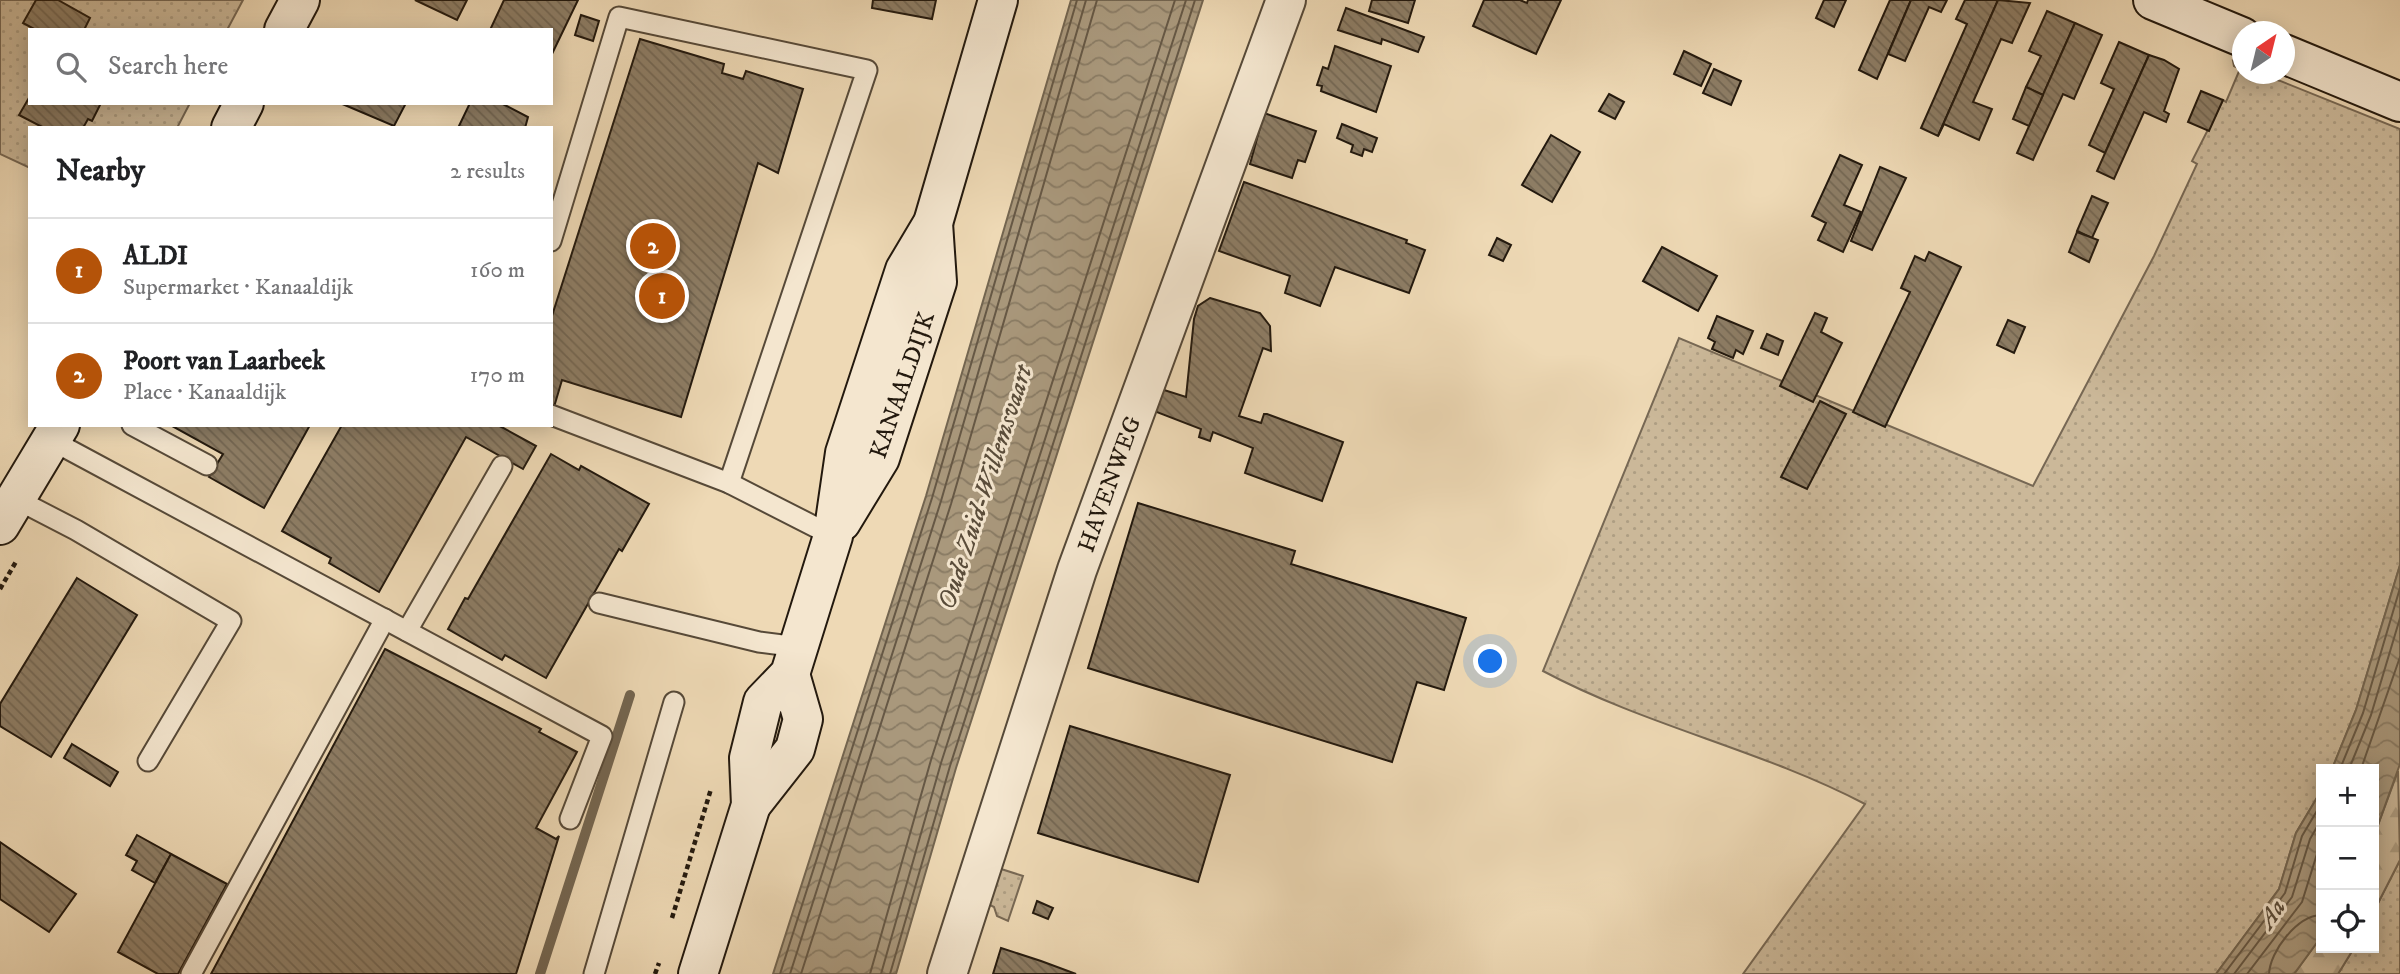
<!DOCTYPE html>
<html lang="en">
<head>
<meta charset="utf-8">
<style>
  body { margin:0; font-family:"IM FELL DW Pica",serif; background:#f6f6f6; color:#202124 }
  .controls { position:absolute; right:21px; bottom:21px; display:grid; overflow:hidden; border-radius:0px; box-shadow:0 4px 18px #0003 }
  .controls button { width:63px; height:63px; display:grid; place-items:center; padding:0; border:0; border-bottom:2px solid #e0e0e0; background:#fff; color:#202124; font:35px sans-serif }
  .compass { position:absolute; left:2232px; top:21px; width:63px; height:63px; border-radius:50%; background:#fff; box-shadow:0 4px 18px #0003; rotate:35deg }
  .you { position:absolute; left:1491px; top:662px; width:24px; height:24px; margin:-18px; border:5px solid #fff; border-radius:50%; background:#1a73e8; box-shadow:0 0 0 10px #1a73e833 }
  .badge { display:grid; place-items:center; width:46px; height:46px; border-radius:50%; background:#b45309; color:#fff; font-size:23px; font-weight:700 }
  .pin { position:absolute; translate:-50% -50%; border:4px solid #fff; box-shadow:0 2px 7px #0006 }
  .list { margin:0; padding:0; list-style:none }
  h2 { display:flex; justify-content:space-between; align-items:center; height:91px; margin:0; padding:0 28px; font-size:30px }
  h2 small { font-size:23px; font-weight:400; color:#757577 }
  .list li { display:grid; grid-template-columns:46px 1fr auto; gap:21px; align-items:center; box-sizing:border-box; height:105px; padding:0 28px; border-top:2px solid #e0e0e0 }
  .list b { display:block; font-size:26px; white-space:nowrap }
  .list p { margin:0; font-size:23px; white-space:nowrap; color:#757577 }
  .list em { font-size:23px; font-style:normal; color:#757577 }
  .icon { flex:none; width:38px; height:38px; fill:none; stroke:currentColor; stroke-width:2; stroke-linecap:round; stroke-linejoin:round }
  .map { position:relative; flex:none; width:2400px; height:974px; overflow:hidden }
  .search { position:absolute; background:#fff; box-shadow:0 4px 18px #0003; left:28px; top:28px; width:525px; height:77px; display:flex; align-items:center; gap:18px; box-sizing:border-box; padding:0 24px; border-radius:0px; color:#757577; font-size:26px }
  .panel { position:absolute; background:#fff; box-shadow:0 4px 18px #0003; left:28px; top:126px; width:525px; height:301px; border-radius:0px }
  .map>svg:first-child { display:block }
  .grass { fill:url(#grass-dots); stroke:#776854; stroke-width:2 }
  .forest { fill:url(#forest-firs); stroke:#776854; stroke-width:2 }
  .water { fill:url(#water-waves); stroke:#736550; stroke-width:2 }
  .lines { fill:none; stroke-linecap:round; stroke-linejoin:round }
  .shore { stroke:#665845; stroke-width:2 }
  .stream { stroke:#736550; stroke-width:10 }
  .building { fill:url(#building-back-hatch); stroke:#23190e; stroke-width:2 }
  .lane-casing { stroke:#564938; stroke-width:23 }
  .street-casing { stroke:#564938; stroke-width:42 }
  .secondary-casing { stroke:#23190e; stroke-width:42 }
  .path { stroke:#23190e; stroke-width:4.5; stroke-dasharray:5 3.5; stroke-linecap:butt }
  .lane { stroke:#f4e6cf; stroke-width:19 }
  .street { stroke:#f4e6cf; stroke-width:38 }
  .secondary { stroke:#f4e6cf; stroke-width:38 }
  .labels { text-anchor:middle; stroke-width:6; stroke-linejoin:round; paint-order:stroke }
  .street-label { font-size:24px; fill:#23190e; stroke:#f4e6cf }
  .water-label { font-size:26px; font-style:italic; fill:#594c3a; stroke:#f4e6cf }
</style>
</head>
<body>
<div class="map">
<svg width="2400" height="974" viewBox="0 0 2400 974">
  <defs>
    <pattern id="grass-dots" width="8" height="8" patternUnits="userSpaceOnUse" patternTransform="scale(1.75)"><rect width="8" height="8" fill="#cbb899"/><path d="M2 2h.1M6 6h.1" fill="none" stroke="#ae9e83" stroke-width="1.8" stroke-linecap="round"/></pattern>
    <pattern id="forest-firs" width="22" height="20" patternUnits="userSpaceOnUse" patternTransform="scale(1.75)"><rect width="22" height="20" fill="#cbb899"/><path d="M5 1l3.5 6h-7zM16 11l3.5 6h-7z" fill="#ae9e83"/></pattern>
    <pattern id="water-waves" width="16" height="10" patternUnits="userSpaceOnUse" patternTransform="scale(1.75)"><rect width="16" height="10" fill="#a9987c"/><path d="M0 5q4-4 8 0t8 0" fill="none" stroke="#897b64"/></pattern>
    <pattern id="building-back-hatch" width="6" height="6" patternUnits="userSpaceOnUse" patternTransform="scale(1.75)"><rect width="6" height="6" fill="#8d7d65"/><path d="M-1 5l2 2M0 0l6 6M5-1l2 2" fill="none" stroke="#736652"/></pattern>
  </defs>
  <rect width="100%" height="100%" fill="#eed9b5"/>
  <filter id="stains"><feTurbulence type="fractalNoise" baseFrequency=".00286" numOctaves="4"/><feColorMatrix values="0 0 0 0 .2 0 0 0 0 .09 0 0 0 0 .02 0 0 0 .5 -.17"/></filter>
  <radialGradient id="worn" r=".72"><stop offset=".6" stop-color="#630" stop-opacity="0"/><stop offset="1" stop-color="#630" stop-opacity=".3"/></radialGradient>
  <g class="grass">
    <polygon points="0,0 243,0 227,30 30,30 30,103 190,103 177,128 30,128 30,168 0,154"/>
    <path d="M2233,61L2242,65V74H2263L2400,129V565L2356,710L2332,769H2321V791L2296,833L2279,889L2216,974H1743L1865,804C1762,750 1646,726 1543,671L1679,338L2033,486L2154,256L2197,164L2192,161L2223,100L2226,102L2240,69L2234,66Z"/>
    <polygon points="2400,860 2400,974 2338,974 2354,948 2374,948 2374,911"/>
    <polygon points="998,868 1023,876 1008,921 997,916 994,907 986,903"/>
  </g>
  <g class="forest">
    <polygon points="2398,771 2400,860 2374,911 2374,836"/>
    <polygon points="2321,937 2321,948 2354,948 2338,974 2294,974"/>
  </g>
  <g class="water">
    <polygon points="1071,0 1203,0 956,768 896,974 773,974 926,496"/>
    <polygon points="2400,565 2400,764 2374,836 2374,769 2332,769 2356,710"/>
    <polygon points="2321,791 2321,937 2294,974 2216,974 2279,889 2296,833"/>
  </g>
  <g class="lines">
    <g class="shore">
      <polyline points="2340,769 2363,713 2400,588"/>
      <polyline points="2349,769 2371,715 2400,618"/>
      <polyline points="2361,769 2400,657"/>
      <polyline points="780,974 932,498 1077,0"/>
      <polyline points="790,974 941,501 1086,0"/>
      <polyline points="801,974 951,504 1097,0"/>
      <polyline points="870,974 931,760 1175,0"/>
      <polyline points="881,974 941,763 1186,0"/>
      <polyline points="890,974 950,766 1195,0"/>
      <polyline points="2224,974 2285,893 2302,836 2321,804"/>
      <polyline points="2234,974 2292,897 2310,839 2321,820"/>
      <polyline points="2247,974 2302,902 2321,841"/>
      <path d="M2269,974C2270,951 2297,916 2321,915"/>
    </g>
    <polyline class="stream" points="540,974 630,695"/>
  </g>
  <g class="building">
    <polygon points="36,0 58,0 90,18 84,30 36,30 23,23"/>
    <polygon points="415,0 467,0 457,20"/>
    <polygon points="504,0 578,0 551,56 551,30 490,30"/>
    <polygon points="873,0 936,0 932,19 872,8"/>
    <polygon points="1372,0 1415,0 1408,23 1369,11"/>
    <polygon points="1484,0 1520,0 1527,3 1528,0 1561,0 1536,54 1473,26"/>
    <polygon points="1824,0 1846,0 1834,27 1816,18"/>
    <polygon points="1890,0 1911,0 1877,79 1859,70"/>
    <polygon points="1911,0 1947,0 1941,12 1929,7 1905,61 1888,54"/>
    <polygon points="1965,0 1998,0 1938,136 1921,128 1967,24 1956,19"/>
    <polygon points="1998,0 2030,3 2012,43 2001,39 1973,102 1992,109 1979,140 1944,124 1938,136"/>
    <polygon points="1346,8 1424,37 1418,52 1382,39 1381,44 1338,30"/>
    <polygon points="2047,11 2075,23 2043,95 2026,87 2041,56 2029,51"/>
    <polygon points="581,15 599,21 593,41 575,35"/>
    <polygon points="2075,23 2102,35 2074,99 2063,94 2033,160 2017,153"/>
    <polygon points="640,39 724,64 722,73 743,79 746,71 803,89 778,173 758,163 681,417 562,380 554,407 551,406 551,319"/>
    <polygon points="2119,42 2149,55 2105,153 2089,145 2114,89 2101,83"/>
    <polygon points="1335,46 1391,66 1376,112 1321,91 1322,86 1317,85 1323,67 1328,69"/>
    <polygon points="1684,51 1711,64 1701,86 1674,74"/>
    <polygon points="2149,55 2164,60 2179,69 2164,111 2169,114 2166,122 2144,112 2114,179 2097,171"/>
    <polygon points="1714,69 1741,81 1731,105 1703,93"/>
    <polygon points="2026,87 2043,95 2029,126 2013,119"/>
    <polygon points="2201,91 2223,100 2209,131 2188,122"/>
    <polygon points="1609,94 1624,102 1615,119 1599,111"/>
    <polygon points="30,96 30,103 101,103 92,121 88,119 83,128 44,128 19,115"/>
    <polygon points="340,103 406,103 394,126"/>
    <polygon points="470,103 501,103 528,117 525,128 458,128"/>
    <polygon points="1264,113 1316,131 1305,162 1298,160 1292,178 1250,164"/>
    <polygon points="1342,124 1377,138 1372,152 1364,149 1362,156 1351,152 1353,145 1337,138"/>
    <polygon points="1551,135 1580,152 1552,202 1522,185"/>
    <polygon points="1840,155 1862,165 1844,205 1861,212 1843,252 1818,240 1826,223 1812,216"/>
    <polygon points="1880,167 1906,178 1872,250 1851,241"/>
    <polygon points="1244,182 1407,240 1406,243 1425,250 1409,293 1335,267 1320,306 1285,293 1290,276 1219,251"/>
    <polygon points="2092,196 2108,203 2092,238 2077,231"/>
    <polygon points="2077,232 2098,240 2089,262 2069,252"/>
    <polygon points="1497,238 1511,245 1503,261 1489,255"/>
    <polygon points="1662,247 1717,276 1698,311 1643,281"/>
    <polygon points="1929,252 1961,267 1885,427 1853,412 1910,292 1901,288 1915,256 1925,261"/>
    <polygon points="1210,298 1260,313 1270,326 1271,351 1263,348 1239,416 1261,423 1264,414 1267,414 1343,442 1322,501 1245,473 1253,448 1213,432 1210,441 1199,437 1201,429 1154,411 1161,389 1186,397 1194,319 1198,306"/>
    <polygon points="1815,313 1827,318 1821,332 1842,343 1813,402 1780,386"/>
    <polygon points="1717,316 1753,331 1743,354 1736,350 1733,358 1712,349 1715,342 1708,338"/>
    <polygon points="2008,320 2025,327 2014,353 1997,345"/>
    <polygon points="1767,334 1783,341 1778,355 1761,348"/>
    <polygon points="1820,401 1846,414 1807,489 1781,477"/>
    <polygon points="310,425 264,508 209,477 223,454 172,426"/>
    <polygon points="342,425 498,425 536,446 523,469 466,437 379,592 329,563 331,558 282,531"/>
    <polygon points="551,454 579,470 581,466 649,504 622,551 619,549 546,678 505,655 502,660 448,629 465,598 468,599"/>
    <polygon points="1138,503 1295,551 1291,564 1466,618 1444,690 1417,682 1392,762 1088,668"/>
    <polygon points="77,578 137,615 51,757 0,726 0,704"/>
    <polygon points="385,649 541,729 539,732 577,752 536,828 556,839 559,836 516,974 211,974"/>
    <polygon points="1070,726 1230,775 1198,882 1038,833"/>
    <polygon points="72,744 118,772 110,786 64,758"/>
    <polygon points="137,835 171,854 155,883 132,870 137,861 126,855"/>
    <polygon points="0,842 76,894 49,932 0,899"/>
    <polygon points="171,854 227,884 178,974 158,974 118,952"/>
    <polygon points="1037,901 1053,908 1048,919 1033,913"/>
    <polygon points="1001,948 1041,961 1076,974 993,974"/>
  </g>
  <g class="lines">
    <g class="lane-casing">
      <g id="lane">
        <polyline points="551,241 619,17 867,70 729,483"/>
        <polyline points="551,415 729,483 833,536"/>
        <polyline points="132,425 207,465"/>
        <polyline points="51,440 602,736 570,819"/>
        <polyline points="16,499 76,530 231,621 148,761"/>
        <polyline points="599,603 759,642 798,647"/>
        <polyline points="407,631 502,466"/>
        <polyline points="191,974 385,619"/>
        <polyline points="594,974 674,702"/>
      </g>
    </g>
    <g class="street-casing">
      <polyline id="street" points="947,974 1077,570 1286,0"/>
    </g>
    <g class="secondary-casing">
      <g id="secondary">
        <polyline points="2153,0 2242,37"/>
        <polyline points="284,30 300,0"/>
        <polyline points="2284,54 2400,102"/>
        <polyline points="231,128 244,103"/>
        <polyline points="841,522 880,458 937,282 933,223"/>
        <polyline points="0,525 60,425"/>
        <polyline points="751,805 795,749 803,719 790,674"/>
        <polyline points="698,974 751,805 749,758 763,702 790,674 833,536 845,453 905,270 933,223 998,0"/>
      </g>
    </g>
    <g class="path">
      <polyline points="0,589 17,560"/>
      <polyline points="672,918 711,789"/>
      <polyline points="655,974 659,963"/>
    </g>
    <use href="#lane" class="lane"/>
    <use href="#street" class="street"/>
    <use href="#secondary" class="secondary"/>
  </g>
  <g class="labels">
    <g class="street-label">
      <text transform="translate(902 385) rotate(-71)" y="8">KANAALDIJK</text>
      <text transform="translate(1109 484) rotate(-70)" y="8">HAVENWEG</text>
    </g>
    <g class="water-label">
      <text transform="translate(984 487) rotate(-72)" y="9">Oude Zuid-Willemsvaart</text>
      <text transform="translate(2271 913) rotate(-57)" y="9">Aa</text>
    </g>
  </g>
  <rect width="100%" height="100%" filter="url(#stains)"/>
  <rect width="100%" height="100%" fill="url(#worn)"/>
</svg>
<div class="controls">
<button>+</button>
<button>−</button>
<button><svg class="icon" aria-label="locate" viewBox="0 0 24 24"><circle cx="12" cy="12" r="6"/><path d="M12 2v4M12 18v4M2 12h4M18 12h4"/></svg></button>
</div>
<svg class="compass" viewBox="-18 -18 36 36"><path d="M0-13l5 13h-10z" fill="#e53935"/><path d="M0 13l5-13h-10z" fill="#757577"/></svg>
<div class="you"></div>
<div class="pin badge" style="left:662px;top:296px">1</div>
<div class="pin badge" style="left:653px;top:246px">2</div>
<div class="search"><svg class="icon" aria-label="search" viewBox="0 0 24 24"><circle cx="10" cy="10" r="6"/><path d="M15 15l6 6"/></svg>Search here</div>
<section class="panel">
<h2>Nearby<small>2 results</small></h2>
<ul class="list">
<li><span class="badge">1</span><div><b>ALDI</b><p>Supermarket · Kanaaldijk</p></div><em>160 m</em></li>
<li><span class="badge">2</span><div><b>Poort van Laarbeek</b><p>Place · Kanaaldijk</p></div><em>170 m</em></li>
</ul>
</section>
</div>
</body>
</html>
